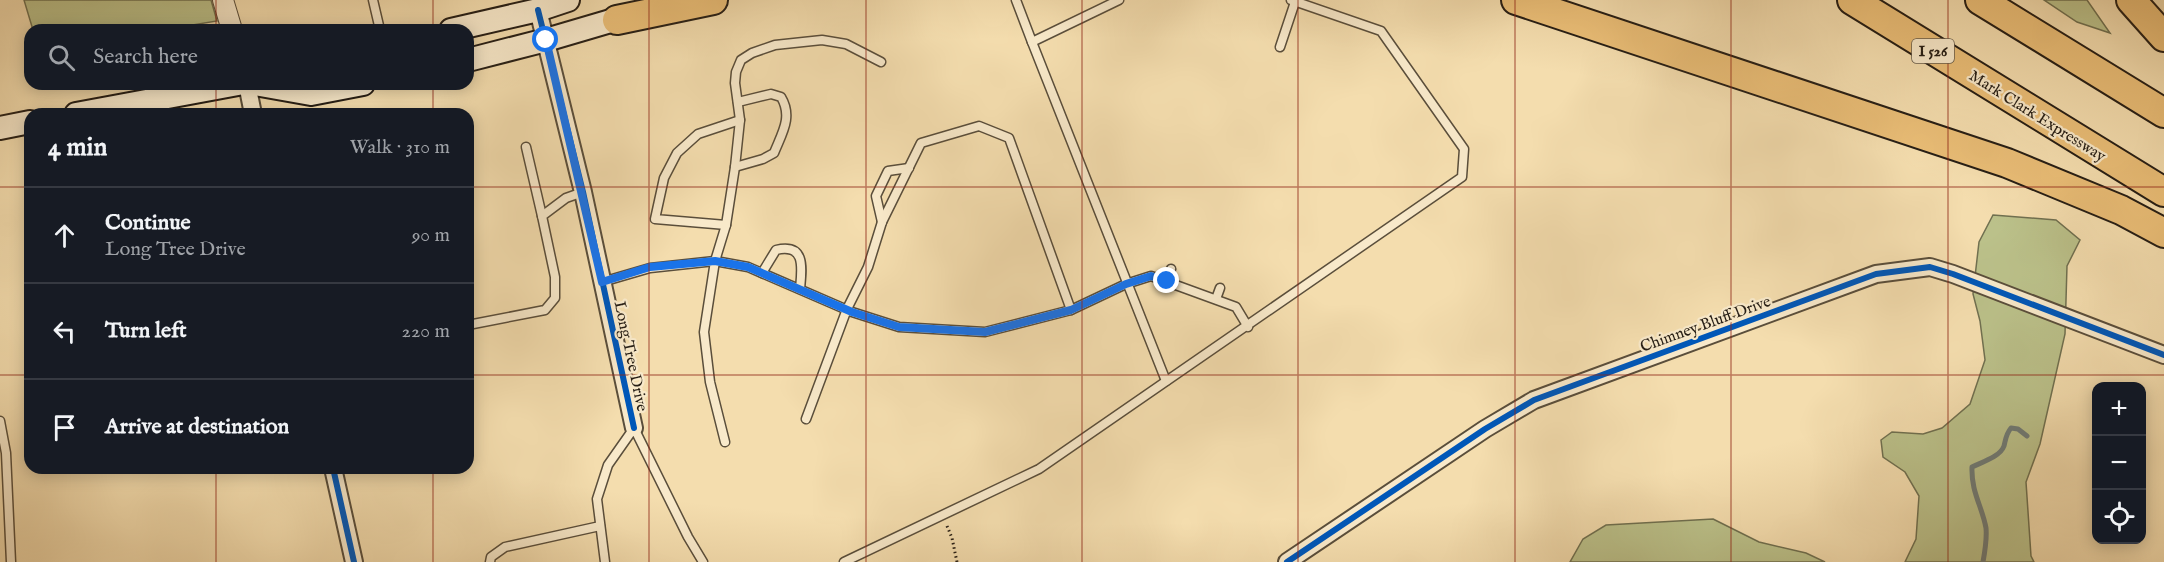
<!DOCTYPE html>
<html lang="en">
<head>
<meta charset="utf-8">
<style>
  body { margin:0; font-family:"IM FELL English",serif; background:#20242c; color:#f1f3f6 }
  .controls { position:absolute; right:18px; bottom:18px; display:grid; overflow:hidden; border-radius:12px; box-shadow:0 3px 15px #0003 }
  .controls button { width:54px; height:54px; display:grid; place-items:center; padding:0; border:0; border-bottom:2px solid #363941; background:#171b24; color:#f1f3f6; font:30px sans-serif }
  .stop { position:absolute; width:18px; height:18px; margin:-14px; border:4px solid #1a73e8; border-radius:50%; background:#fff }
  .stop.end { background:#1a73e8; border-color:#fff; box-shadow:0 2px 6px #0008 }
  .list { margin:0; padding:0; list-style:none }
  h2 { display:flex; justify-content:space-between; align-items:center; height:78px; margin:0; padding:0 24px; font-size:26px }
  h2 small { font-size:20px; font-weight:400; color:#9ea1a6 }
  .list li { display:grid; grid-template-columns:39px 1fr auto; gap:18px; align-items:center; box-sizing:border-box; height:96px; padding:0 24px; border-top:2px solid #363941 }
  .list b { display:block; font-size:22px; white-space:nowrap }
  .list p { margin:0; font-size:20px; white-space:nowrap; color:#9ea1a6 }
  .list em { font-size:20px; font-style:normal; color:#9ea1a6 }
  .icon { flex:none; width:33px; height:33px; fill:none; stroke:currentColor; stroke-width:2; stroke-linecap:round; stroke-linejoin:round }
  .map { position:relative; flex:none; width:2164px; height:562px; overflow:hidden }
  .search { position:absolute; background:#171b24; box-shadow:0 3px 15px #0003; left:24px; top:24px; width:450px; height:66px; display:flex; align-items:center; gap:15px; box-sizing:border-box; padding:0 21px; border-radius:18px; color:#9ea1a6; font-size:22px }
  .panel { position:absolute; background:#171b24; box-shadow:0 3px 15px #0003; left:24px; top:108px; width:450px; height:366px; border-radius:18px }
  .map>svg:first-child { display:block }
  .green { fill:#bbc18a; stroke:#707050; stroke-width:1.5 }
  .lines { fill:none; stroke-linecap:round; stroke-linejoin:round }
  .stream { stroke:#707b76; stroke-width:5 }
  .service-casing { stroke:#5a4e3b; stroke-width:11 }
  .minor-casing { stroke:#5a4e3b; stroke-width:20 }
  .tertiary-casing { stroke:#5a4e3b; stroke-width:22 }
  .secondary-casing { stroke:#261e15; stroke-width:26 }
  .motorway-casing { stroke:#261e15; stroke-width:32 }
  .path { stroke:#261e15; stroke-width:3; stroke-dasharray:1.5 3; stroke-linecap:butt }
  .service { stroke:#f8e9ca; stroke-width:8 }
  .minor { stroke:#f8e9ca; stroke-width:16 }
  .tertiary { stroke:#f8e9ca; stroke-width:20 }
  .secondary { stroke:#f8e9ca; stroke-width:22 }
  .motorway { stroke:#eabe77; stroke-width:28 }
  .cycleway-casing { stroke:#f8e9ca; stroke-width:10 }
  .cycleway { stroke:#0057b8; stroke-width:6 }
  .route { stroke:#1a73e8; stroke-width:8 }
  .grid { fill:none; stroke:#8f2418; stroke-width:1.5; stroke-opacity:0.55 }
  .labels { text-anchor:middle; stroke-width:4.5; stroke-linejoin:round; paint-order:stroke }
  .shield { fill:#f8e9ca; stroke:#655b4b; stroke-width:1.5 }
  .shield-label { font-size:15px; font-weight:bold; fill:#261e15 }
  .street-label { font-size:16px; fill:#261e15; stroke:#f8e9ca }
</style>
</head>
<body>
<div class="map">
<svg width="2164" height="562" viewBox="0 0 2164 562">
  <rect width="100%" height="100%" fill="#f4ddae"/>
  <filter id="stains"><feTurbulence type="fractalNoise" baseFrequency=".00333" numOctaves="4"/><feColorMatrix values="0 0 0 0 .2 0 0 0 0 .09 0 0 0 0 .02 0 0 0 .5 -.17"/></filter>
  <radialGradient id="worn" r=".72"><stop offset=".6" stop-color="#630" stop-opacity="0"/><stop offset="1" stop-color="#630" stop-opacity=".3"/></radialGradient>
  <g class="green">
    <polygon points="24,0 211,0 217,21 162,30 33,30"/>
    <polygon points="2044,0 2087,0 2110,33 2077,22"/>
    <polygon points="1993,215 2056,220 2080,240 2067,266 2065,334 2040,444 2026,482 2031,556 2034,562 1905,562 1916,539 1919,496 1905,472 1883,457 1881,440 1892,432 1923,434 1942,428 1970,404 1985,360 1980,321 1973,294 1979,242"/>
    <polygon points="1713,519 1759,542 1806,553 1825,562 1570,562 1583,539 1606,525"/>
  </g>
  <g class="lines">
    <path class="stream" d="M1983,562C1985,551 1987,539 1986,528C1982,506 1971,492 1972,467C1982,462 2000,457 2004,446C2006,438 2006,434 2011,428L2018,429L2027,436"/>
    <g class="service-casing">
      <g id="service">
        <polyline points="373,0 380,30"/>
        <polyline points="1016,0 1032,42"/>
        <polyline points="1119,0 1032,42 1166,381"/>
        <polyline points="1280,47 1295,2"/>
        <polyline points="526,147 542,216"/>
        <path d="M735,167L763,159L774,153C782,133 793,117 781,97L771,94L738,102"/>
        <polyline points="882,222 876,196 888,171 909,168"/>
        <polyline points="726,225 655,219 664,178 677,153 698,134 740,120"/>
        <path d="M762,273L776,250C806,243 802,268 800,289"/>
        <polyline points="1167,281 1171,269"/>
        <polyline points="602,282 650,268 715,261 748,267 852,312 899,327 985,332 1071,310 1126,284 1151,276 1236,307 1248,327"/>
        <polyline points="1216,299 1220,288"/>
        <polyline points="468,325 545,310 555,298 555,277 542,216 566,198 583,192"/>
        <polyline points="806,419 847,309 868,267 882,222 921,143 979,126 1009,138 1071,310"/>
        <polyline points="0,421 6,453 11,562"/>
        <polyline points="725,442 710,382 704,332 715,261 726,225 735,167 740,120 735,83 736,72 741,60 752,53 775,45 822,40 846,44 881,62"/>
        <polyline points="490,562 491,557 505,547 600,526"/>
        <polyline points="605,562 597,499 608,465 634,428 688,537 703,562"/>
        <polyline points="844,562 1039,469 1462,177 1464,149 1381,31 1291,0"/>
      </g>
    </g>
    <g class="minor-casing">
      <g id="minor">
        <polyline points="538,10 583,192 634,428"/>
        <polyline points="247,84 253,114"/>
        <polyline points="333,468 354,562"/>
        <polyline points="1287,562 1485,429 1534,400 1876,274 1930,267 1953,274 2164,355"/>
      </g>
    </g>
    <g class="tertiary-casing">
      <polyline id="tertiary" points="223,0 232,30"/>
    </g>
    <g class="secondary-casing">
      <g id="secondary">
        <polyline points="451,30 538,10 568,0"/>
        <polyline points="468,60 546,40 631,15"/>
        <polyline points="255,84 311,94 363,84"/>
        <polyline points="76,114 238,84"/>
        <polyline points="0,128 30,122"/>
      </g>
    </g>
    <g class="motorway-casing">
      <g id="motorway">
        <polyline points="1516,0 2007,163 2121,210 2164,233"/>
        <polyline points="1852,0 2164,192"/>
        <polyline points="1980,0 2164,113"/>
        <polyline points="2131,0 2164,37"/>
        <polyline points="617,20 713,0"/>
      </g>
    </g>
    <polyline class="path" points="947,526 952,538 957,562"/>
    <use href="#service" class="service"/>
    <use href="#minor" class="minor"/>
    <use href="#tertiary" class="tertiary"/>
    <use href="#secondary" class="secondary"/>
    <use href="#motorway" class="motorway"/>
    <g class="cycleway-casing">
      <g id="cycleway">
        <polyline points="538,10 583,192 634,428"/>
        <polyline points="333,468 354,562"/>
        <polyline points="1287,562 1485,429 1534,400 1876,274 1930,267 1953,274 2164,355"/>
      </g>
    </g>
    <use href="#cycleway" class="cycleway"/>
  </g>
  <g class="lines">
    <polyline class="route" points="546,40 602,282 650,267 715,261 748,267 852,312 899,327 985,332 1071,310 1126,284 1151,276 1167,281"/>
  </g>
  <path class="grid" d="M216,0V30M433,0V30M649,0V562M866,0V562M1082,0V562M1298,0V562M1515,0V562M1731,0V562M1948,0V562M216,84V114M433,84V114M0,187H30M468,187H2164M0,375H30M468,375H2164M216,468V562M433,468V562"/>
  <g class="labels">
    <rect class="shield" x="1912" y="39" width="42" height="24" rx="4.5"/>
    <g class="shield-label">
      <text x="1933" y="56">I 526</text>
    </g>
    <g class="street-label">
      <text transform="translate(2038 115) rotate(32)" y="6">Mark Clark Expressway</text>
      <text transform="translate(1705 323) rotate(-20)" y="6">Chimney Bluff Drive</text>
      <text transform="translate(632 356) rotate(78)" y="6">Long Tree Drive</text>
    </g>
  </g>
  <rect width="100%" height="100%" filter="url(#stains)"/>
  <rect width="100%" height="100%" fill="url(#worn)"/>
</svg>
<div class="controls">
<button>+</button>
<button>−</button>
<button><svg class="icon" aria-label="locate" viewBox="0 0 24 24"><circle cx="12" cy="12" r="6"/><path d="M12 2v4M12 18v4M2 12h4M18 12h4"/></svg></button>
</div>
<div class="stop" style="left:546px;top:40px"></div>
<div class="stop end" style="left:1167px;top:281px"></div>
<div class="search"><svg class="icon" aria-label="search" viewBox="0 0 24 24"><circle cx="10" cy="10" r="6"/><path d="M15 15l6 6"/></svg>Search here</div>
<section class="panel">
<h2>4 min<small>Walk · 310 m</small></h2>
<ul class="list">
<li><svg class="icon" aria-label="ahead" viewBox="0 0 24 24"><path d="M12 20V5M6 11l6-6 6 6"/></svg><div><b>Continue</b><p>Long Tree Drive</p></div><em>90 m</em></li>
<li><svg class="icon" aria-label="left" viewBox="0 0 24 24"><path d="M17 20v-9H6M10 6l-5 5 5 5"/></svg><div><b>Turn left</b></div><em>220 m</em></li>
<li><svg class="icon" aria-label="arrive" viewBox="0 0 24 24"><path d="M6 21V4h12l-3 4 3 4H6"/></svg><div><b>Arrive at destination</b></div></li>
</ul>
</section>
</div>
</body>
</html>
